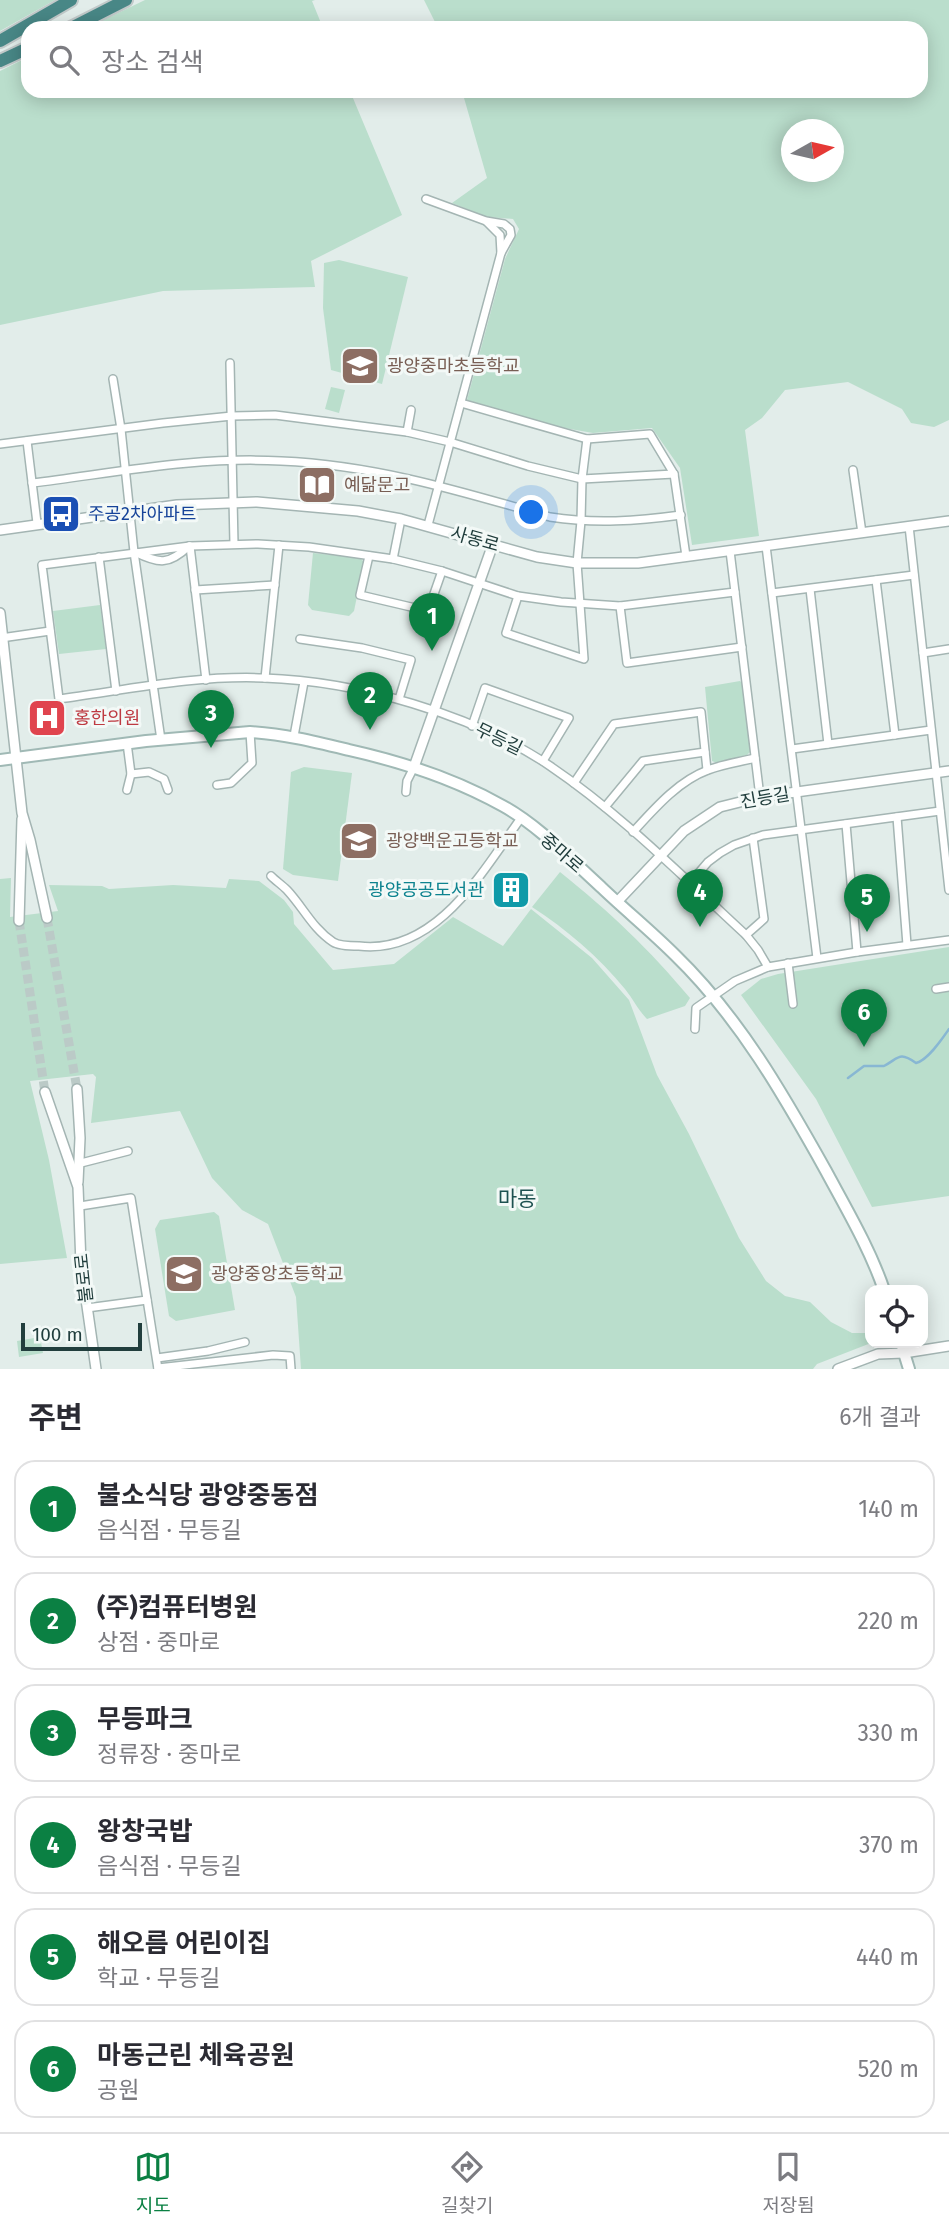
<!DOCTYPE html>
<html lang="ko">
<head>
<meta charset="utf-8">
<style>
  body { margin:0; font-family:"Fira Sans","Noto Sans KR",sans-serif; background:#f2f2f3; color:#2b2b33 }
  .controls { position:absolute; right:21px; bottom:21px; display:grid; overflow:hidden; border-radius:14px; box-shadow:0 4px 18px #0003 }
  .controls button { width:63px; height:63px; display:grid; place-items:center; padding:0; border:0; border-bottom:2px solid #e1e1e2; background:#fff; color:#2b2b33; font:35px sans-serif }
  .compass { position:absolute; left:781px; top:119px; width:63px; height:63px; border-radius:50%; background:#fff; box-shadow:0 4px 18px #0003; rotate:82deg }
  .scale { position:absolute; left:21px; bottom:18px; width:121px; box-sizing:border-box; padding-left:7px; border:4px solid #213e3d; border-top:0; font-size:19px; line-height:24px; white-space:nowrap; color:#213e3d; -webkit-text-stroke:5px #f3f9f7; paint-order:stroke }
  .you { position:absolute; left:532px; top:513px; width:24px; height:24px; margin:-18px; border:5px solid #fff; border-radius:50%; background:#1a73e8; box-shadow:0 0 0 10px #1a73e833 }
  .badge { display:grid; place-items:center; width:46px; height:46px; border-radius:50%; background:#0b8043; color:#fff; font-size:23px; font-weight:700 }
  .pin { position:absolute; translate:-50% -58px; filter:drop-shadow(0 2px 4px #0008) }
  .pin::after { content:''; position:absolute; top:37px; width:24px; height:21px; background:inherit; clip-path:polygon(0 0,100% 0,50% 100%) }
  .list { margin:0; padding:0; list-style:none }
  h2 { display:flex; justify-content:space-between; align-items:center; height:91px; margin:0; padding:0 28px; font-size:30px }
  h2 small { font-size:23px; font-weight:400; color:#7c7c81 }
  .list li { display:grid; grid-template-columns:46px 1fr auto; gap:21px; align-items:center; box-sizing:border-box; height:98px; margin:0 14px 14px; padding:0 14px; border:2px solid #e1e1e2; border-radius:21px }
  .list b { display:block; font-size:26px; white-space:nowrap }
  .list p { margin:0; font-size:23px; white-space:nowrap; color:#7c7c81 }
  .list em { font-size:23px; font-style:normal; color:#7c7c81 }
  .icon { flex:none; width:38px; height:38px; fill:none; stroke:currentColor; stroke-width:2; stroke-linecap:round; stroke-linejoin:round }
  .map { position:relative; flex:none; width:949px; height:1369px; overflow:hidden }
  .search { position:absolute; background:#fff; box-shadow:0 4px 18px #0003; left:21px; right:21px; top:21px; height:77px; display:flex; align-items:center; gap:18px; box-sizing:border-box; padding:0 24px; border-radius:21px; color:#7c7c81; font-size:26px }
  .sheet { height:763px; background:#fff }
  nav { display:flex; justify-content:space-around; align-items:center; box-sizing:border-box; height:98px; border-top:2px solid #e1e1e2; background:#fff; font-size:19px; color:#7c7c81 }
  nav a { display:grid; justify-items:center; gap:4px }
  nav .on { color:#0b8043 }
  .map>svg:first-child { display:block }
  .green { fill:#badecc; fill-rule:evenodd }
  .lines { fill:none; stroke-linecap:round; stroke-linejoin:round }
  .stream { stroke:#88b7d3; stroke-width:2.5 }
  .tertiary-tunnel { stroke:#bbcac7; stroke-width:9; stroke-dasharray:9 4.5; stroke-linecap:butt }
  .minor-casing { stroke:#a4b5b3; stroke-width:10 }
  .tertiary-casing { stroke:#a4b5b3; stroke-width:12 }
  .secondary-casing { stroke:#a0b9b5; stroke-width:14 }
  .trunk-casing { stroke:#c1c9c9; stroke-width:16 }
  .minor { stroke:#fff; stroke-width:7 }
  .tertiary { stroke:#fff; stroke-width:9 }
  .secondary { stroke:#fff; stroke-width:10 }
  .trunk { stroke:#488786; stroke-width:12 }
  .labels { text-anchor:middle; stroke-width:6; stroke-linejoin:round; paint-order:stroke }
  .education-label { font-size:18px; fill:#785e54; stroke:#f3f9f7; text-anchor:start }
  .transit-label { font-size:18px; fill:#164399; stroke:#f3f9f7; text-anchor:start }
  .street-label { font-size:18px; fill:#213e3d; stroke:#f3f9f7 }
  .health-label { font-size:18px; fill:#be3a42; stroke:#f3f9f7; text-anchor:start }
  .culture-label { font-size:18px; fill:#0d838f; stroke:#f3f9f7; text-anchor:end }
  .quarter-label { font-size:21px; fill:#1d5150; stroke:#f3f9f7 }
</style>
</head>
<body>
<div class="map">
<svg width="949" height="1369" viewBox="0 0 949 1369">
  <rect width="100%" height="100%" fill="#e2edea"/>
  <g class="green">
    <polygon points="0,0 55,0 0,31"/>
    <polygon points="145,0 315,0 312,1 323,28 87,28"/>
    <path d="M424,0H949V420L934,427L911,423L902,409L848,382L785,390L762,418L745,430L759,536L692,545L680,468L652,428L593,433L553,426L467,400L505,259L519,229L513,219L487,217L452,203L487,178L462,91H921V28H438ZM792,130H834V172H792Z"/>
    <polygon points="28,57 28,91 350,91 402,215 311,261 315,287 163,291 0,325 0,71"/>
    <polygon points="339,260 408,277 382,384 331,370 323,308 324,263"/>
    <polygon points="331,387 345,390 339,413 325,409"/>
    <polygon points="313,553 360,558 364,562 354,611 349,616 312,610 308,605"/>
    <polygon points="100,605 106,649 59,654 53,611"/>
    <polygon points="740,681 743,684 751,751 747,755 717,763 712,761 705,687"/>
    <polygon points="304,767 352,773 338,881 293,875 283,869 291,772"/>
    <path d="M560,872C610,912 649,949 690,998L685,1006L647,1019C638,1010 633,999 625,989C599,957 566,929 532,907Z"/>
    <polygon points="11,878 10,917 58,911 49,885 102,886 109,889 173,885 226,888 229,879 259,881 284,900 293,912 294,924 333,970 394,964 453,917 503,946 531,909 592,958 629,1000 657,1075 689,1134 739,1238 766,1281 785,1296 810,1302 831,1322 852,1333 870,1333 871,1343 817,1364 813,1369 301,1369 296,1297 268,1224 242,1210 212,1178 180,1111 91,1123 96,1077 93,1074 30,1081 49,1160 67,1258 0,1264 0,879"/>
    <polygon points="949,947 949,1196 872,1207 816,1099 741,995 761,979 778,974"/>
    <polygon points="214,1212 219,1216 235,1310 176,1321 169,1316 155,1229 160,1220"/>
    <polygon points="40,1337 43,1353 19,1357 17,1341"/>
  </g>
  <g class="lines">
    <path class="stream" d="M848,1078L864,1066H884C899,1058 899,1051 916,1063C928,1060 942,1039 949,1029"/>
    <g class="tertiary-tunnel">
      <polyline points="47,918 77,1089"/>
      <polyline points="19,921 45,1092"/>
    </g>
    <g class="minor-casing">
      <g id="minor">
        <polyline points="426,199 486,221 504,224 510,229 511,235 501,253 428,525"/>
        <polyline points="487,222 500,235 501,253"/>
        <polyline points="230,363 234,544"/>
        <polyline points="113,379 121,429 134,552 161,740"/>
        <polyline points="461,403 587,439 650,434 674,474 686,556"/>
        <polyline points="407,432 411,410"/>
        <polyline points="27,441 37,523"/>
        <polyline points="0,444 163,423 232,416 275,415 407,432 450,442 528,466 582,479 674,474"/>
        <polyline points="853,470 862,533"/>
        <path d="M32,483C114,473 198,456 281,461C375,465 460,491 550,517C595,524 637,521 681,515"/>
        <polyline points="909,526 949,890"/>
        <polyline points="190,546 206,680"/>
        <polyline points="766,546 817,958"/>
        <polyline points="730,551 760,797"/>
        <path d="M135,552C159,564 169,565 189,546"/>
        <polyline points="369,556 360,595 428,611 442,571"/>
        <polyline points="99,557 116,691"/>
        <polyline points="393,559 401,519"/>
        <polyline points="876,580 895,735"/>
        <polyline points="810,589 828,744"/>
        <polyline points="195,590 275,585"/>
        <path d="M735,592L620,606L561,602L518,596L442,571L393,559L309,547L258,544L190,546L42,565L59,699C126,690 196,675 264,678C356,681 473,714 550,766C621,814 683,877 746,935L758,950L768,967"/>
        <polyline points="772,593 914,575"/>
        <polyline points="518,596 506,633 584,659 577,563 581,521 582,479 587,439"/>
        <polyline points="620,606 627,663 742,647"/>
        <polyline points="1,638 50,631"/>
        <polyline points="300,639 362,648 411,660 399,699"/>
        <polyline points="923,653 949,649"/>
        <polyline points="265,678 279,545"/>
        <polyline points="472,726 485,688 569,718 543,761"/>
        <polyline points="294,736 304,682"/>
        <polyline points="127,743 131,774 127,790"/>
        <polyline points="792,749 931,730"/>
        <polyline points="131,774 149,772 164,779 168,790"/>
        <polyline points="574,783 614,724 701,712 707,770"/>
        <polyline points="217,785 231,783 252,763 250,732"/>
        <polyline points="406,792 407,781 414,767"/>
        <polyline points="605,807 643,761 705,752"/>
        <polyline points="897,817 907,945"/>
        <polyline points="846,824 857,952"/>
        <path d="M633,832C654,809 678,781 708,770C723,764 740,762 755,758"/>
        <path d="M271,876C276,881 282,885 287,890C303,907 313,929 333,942C339,946 351,946 359,946C436,955 482,872 521,818"/>
        <polyline points="690,883 708,862 720,853 734,845 763,835 940,811"/>
        <polyline points="746,935 764,919 753,838"/>
        <polyline points="788,963 793,1004"/>
        <polyline points="936,989 949,987"/>
        <polyline points="695,1029 696,1008 735,981 768,967 857,952 949,940"/>
        <polyline points="81,1163 128,1151"/>
        <polyline points="80,1206 131,1198 158,1369"/>
        <polyline points="87,1308 147,1300"/>
        <polyline points="157,1358 208,1351 245,1342"/>
        <polyline points="158,1368 273,1355 290,1356 291,1369"/>
      </g>
    </g>
    <g class="tertiary-casing">
      <g id="tertiary">
        <polyline points="0,530 177,505 257,502 358,511 401,519 537,557 577,563 638,563 949,521"/>
        <polyline points="0,613 22,813 30,840 47,918"/>
        <polyline points="414,767 493,544"/>
        <polyline points="617,902 684,831 720,807 760,797 949,771"/>
        <polyline points="19,921 22,819"/>
        <polyline points="77,1089 80,1138 78,1182"/>
        <polyline points="45,1092 78,1187 81,1264 96,1369"/>
        <polyline points="838,1369 878,1354 904,1353 949,1346"/>
      </g>
    </g>
    <g class="secondary-casing">
      <g id="secondary">
        <path d="M0,760L146,741L250,732C284,734 316,742 349,750C403,762 455,779 503,806C539,826 570,859 601,887C625,910 651,931 675,955C739,1017 783,1094 826,1171C847,1210 870,1249 884,1290"/>
        <polyline points="901,1343 909,1369"/>
      </g>
    </g>
    <g class="trunk-casing">
      <g id="trunk">
        <polyline points="71,28 126,0"/>
        <polyline points="0,41 71,0"/>
        <polyline points="0,61 28,48"/>
      </g>
    </g>
    <use href="#minor" class="minor"/>
    <use href="#tertiary" class="tertiary"/>
    <use href="#secondary" class="secondary"/>
    <use href="#trunk" class="trunk"/>
  </g>
  <defs>
    <g id="school-square" transform="scale(2.0125)"><rect x="-9" y="-9" width="18" height="18" rx="4" fill="#8d6e63" stroke="#f3f9f7"/><path d="M0-5L7-2L0 1L-7-2ZM-4 1L0 2.5L4 1V4Q0 6-4 4Z" fill="#fff"/></g>
    <g id="library-square" transform="scale(2.0125)"><rect x="-9" y="-9" width="18" height="18" rx="4" fill="#8d6e63" stroke="#f3f9f7"/><path d="M-6-4Q-3-5.5-.7-3.5V5Q-3 3-6 4ZM6-4Q3-5.5 .7-3.5V5Q3 3 6 4Z" fill="#fff"/></g>
    <g id="bus-square" transform="scale(2.0125)"><rect x="-9" y="-9" width="18" height="18" rx="4" fill="#1a4fb4" stroke="#f3f9f7"/><path d="M-5-6H5V4H4V6H2V4H-2V6H-4V4H-5ZM-3.5-4V0h7V-4ZM-3.5 1.2v1.5H-2V1.2ZM2 1.2v1.5H3.5V1.2Z" fill="#fff"/></g>
    <g id="hospital-square" transform="scale(2.0125)"><rect x="-9" y="-9" width="18" height="18" rx="4" fill="#e0444e" stroke="#f3f9f7"/><path d="M-5-5h3v3.5h4V-5h3V5h-3V1.5h-4V5h-3Z" fill="#fff"/></g>
    <g id="building-square" transform="scale(2.0125)"><rect x="-9" y="-9" width="18" height="18" rx="4" fill="#0f9aa8" stroke="#f3f9f7"/><path d="M-4-6H4V6H1V3H-1V6H-4ZM-2.5-4.3h1.7v1.8h-1.7ZM.8-4.3h1.7v1.8H.8ZM-2.5-1h1.7V.8h-1.7ZM.8-1h1.7V.8H.8Z" fill="#fff"/></g>
  </defs>
  <g fill-rule="evenodd">
    <use href="#school-square" x="360" y="366"/>
    <use href="#library-square" x="317" y="485"/>
    <use href="#bus-square" x="61" y="514"/>
    <use href="#hospital-square" x="47" y="718"/>
    <use href="#school-square" x="359" y="841"/>
    <use href="#building-square" x="511" y="890"/>
    <use href="#school-square" x="184" y="1274"/>
  </g>
  <g class="labels">
    <g class="education-label">
      <text x="387" y="372">광양중마초등학교</text>
      <text x="344" y="491">예닮문고</text>
      <text x="386" y="847">광양백운고등학교</text>
      <text x="211" y="1280">광양중앙초등학교</text>
    </g>
    <g class="transit-label">
      <text x="88" y="520">주공2차아파트</text>
    </g>
    <g class="street-label">
      <text transform="translate(475 539) rotate(16)" y="6">사동로</text>
      <text transform="translate(499 739) rotate(26)" y="6">무등길</text>
      <text transform="translate(765 798) rotate(-10)" y="6">진등길</text>
      <text transform="translate(562 853) rotate(41)" y="6">중마로</text>
      <text transform="translate(84 1278) rotate(-96)" y="6">불로로</text>
    </g>
    <g class="health-label">
      <text x="74" y="724">홍한의원</text>
    </g>
    <g class="culture-label">
      <text x="484" y="896">광양공공도서관</text>
    </g>
    <g class="quarter-label">
      <text x="517" y="1206">마동</text>
    </g>
  </g>
</svg>
<div class="controls">
<button><svg class="icon" aria-label="locate" viewBox="0 0 24 24"><circle cx="12" cy="12" r="6"/><path d="M12 2v4M12 18v4M2 12h4M18 12h4"/></svg></button>
</div>
<svg class="compass" viewBox="-18 -18 36 36"><path d="M0-13l5 13h-10z" fill="#e53935"/><path d="M0 13l5-13h-10z" fill="#7c7c81"/></svg>
<div class="scale">100 m</div>
<div class="you"></div>
<div class="pin badge" style="left:432px;top:651px">1</div>
<div class="pin badge" style="left:370px;top:730px">2</div>
<div class="pin badge" style="left:211px;top:748px">3</div>
<div class="pin badge" style="left:700px;top:927px">4</div>
<div class="pin badge" style="left:867px;top:932px">5</div>
<div class="pin badge" style="left:864px;top:1047px">6</div>
<div class="search"><svg class="icon" aria-label="search" viewBox="0 0 24 24"><circle cx="10" cy="10" r="6"/><path d="M15 15l6 6"/></svg>장소 검색</div>
</div>
<section class="sheet">
<h2>주변<small>6개 결과</small></h2>
<ul class="list">
<li><span class="badge">1</span><div><b>불소식당 광양중동점</b><p>음식점 · 무등길</p></div><em>140 m</em></li>
<li><span class="badge">2</span><div><b>(주)컴퓨터병원</b><p>상점 · 중마로</p></div><em>220 m</em></li>
<li><span class="badge">3</span><div><b>무등파크</b><p>정류장 · 중마로</p></div><em>330 m</em></li>
<li><span class="badge">4</span><div><b>왕창국밥</b><p>음식점 · 무등길</p></div><em>370 m</em></li>
<li><span class="badge">5</span><div><b>해오름 어린이집</b><p>학교 · 무등길</p></div><em>440 m</em></li>
<li><span class="badge">6</span><div><b>마동근린 체육공원</b><p>공원</p></div><em>520 m</em></li>
</ul>
</section>
<nav>
<a class="on"><svg class="icon" aria-label="map" viewBox="0 0 24 24"><path d="M3 6l6-2 6 2 6-2v14l-6 2-6-2-6 2zM9 4v14M15 6v14"/></svg>지도</a>
<a><svg class="icon" aria-label="directions" viewBox="0 0 24 24"><path d="M12 3l9 9-9 9-9-9zM9 14v-3h6M13 9l2 2-2 2"/></svg>길찾기</a>
<a><svg class="icon" aria-label="saved" viewBox="0 0 24 24"><path d="M7 4h10v16l-5-4-5 4z"/></svg>저장됨</a>
</nav>
</body>
</html>
